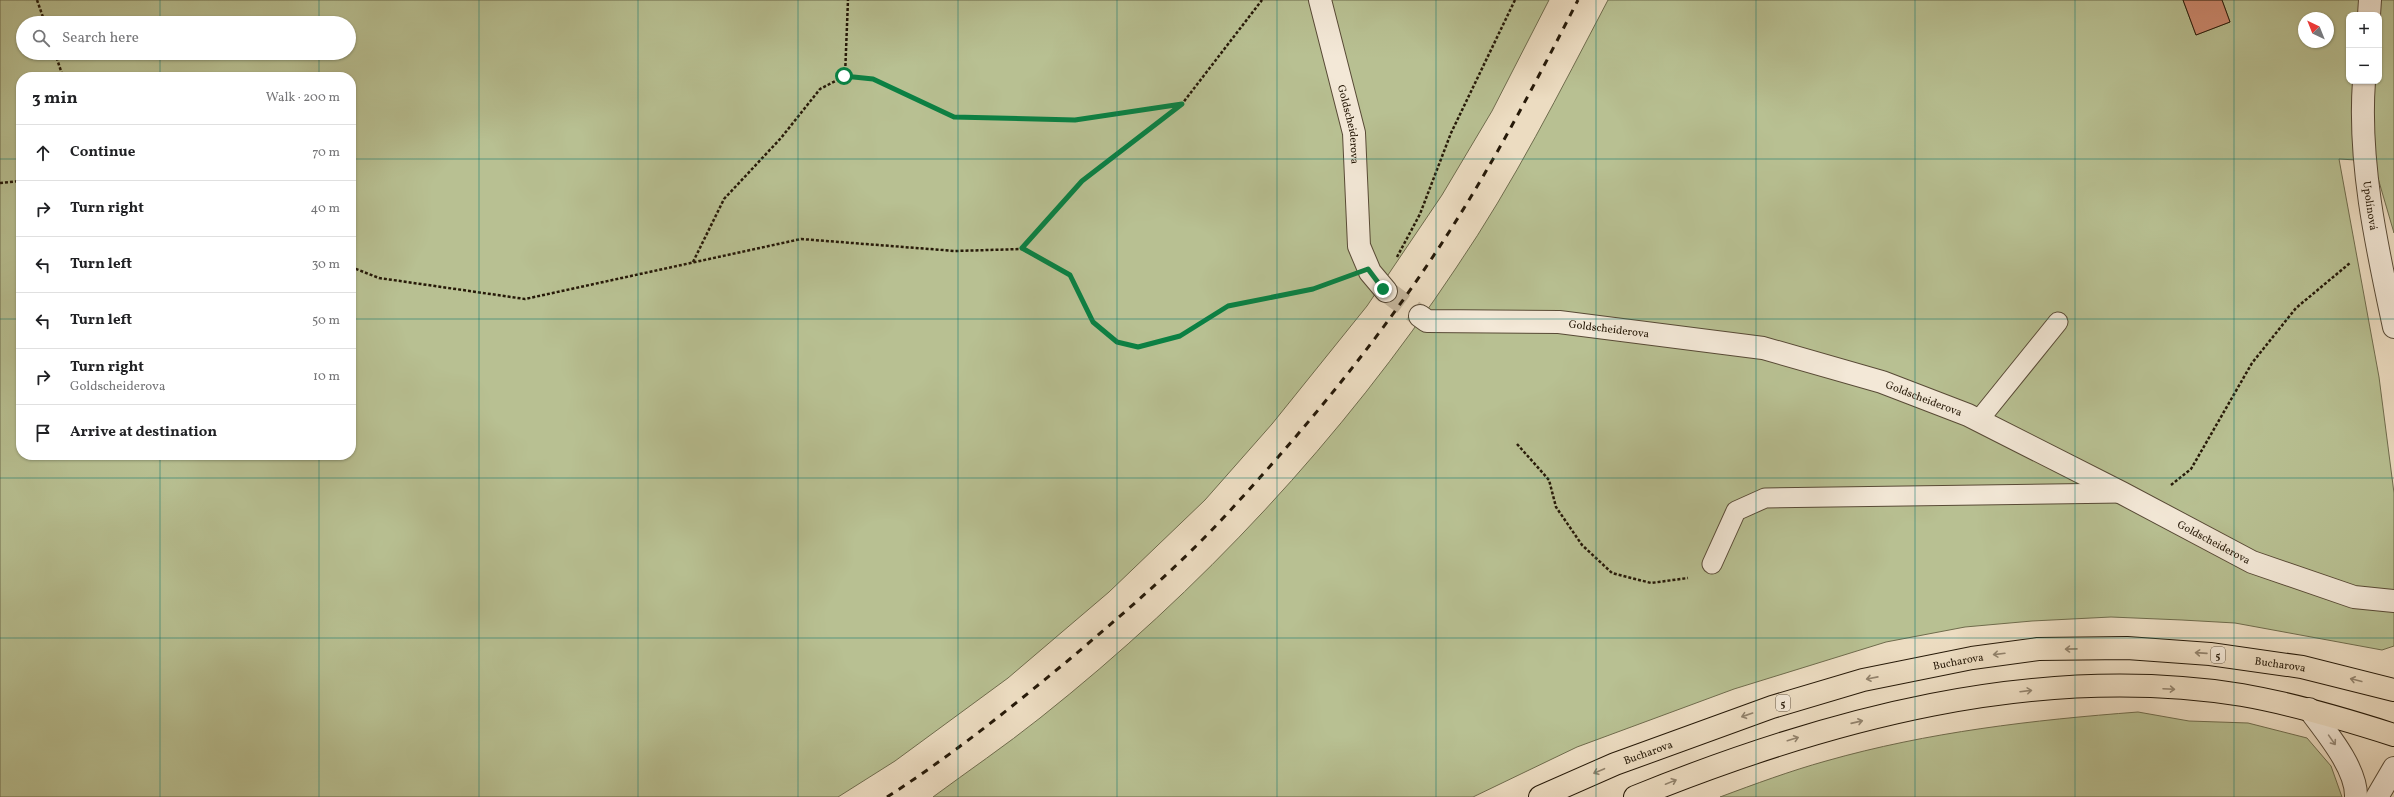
<!DOCTYPE html>
<html lang="en">
<head>
<meta charset="utf-8">
<style>
  body { margin:0; font-family:Vollkorn,serif; background:#f2f2f2; color:#202124 }
  .controls { position:absolute; right:12px; top:12px; display:grid; overflow:hidden; border-radius:8px; box-shadow:0 1px 3px #0004 }
  .controls button { width:36px; height:36px; display:grid; place-items:center; padding:0; border:0; border-bottom:1px solid #e0e0e0; background:#fff; color:#202124; font:20px sans-serif }
  .compass { position:absolute; left:2298px; top:12px; width:36px; height:36px; border-radius:50%; background:#fff; box-shadow:0 1px 3px #0004; rotate:317deg }
  .stop { position:absolute; width:12px; height:12px; margin:-9px; border:3px solid #0b8043; border-radius:50%; background:#fff }
  .stop.end { background:#0b8043; border-color:#fff; box-shadow:0 1px 4px #0008 }
  .list { margin:0; padding:0; list-style:none }
  h2 { display:flex; justify-content:space-between; align-items:center; height:52px; margin:0; padding:0 16px; font-size:17px }
  h2 small { font-size:13px; font-weight:400; color:#757577 }
  .list li { display:grid; grid-template-columns:26px 1fr auto; gap:12px; align-items:center; box-sizing:border-box; height:56px; padding:0 16px; border-top:1px solid #e0e0e0 }
  .list b { display:block; font-size:15px; white-space:nowrap }
  .list p { margin:0; font-size:13px; white-space:nowrap; color:#757577 }
  .list em { font-size:13px; font-style:normal; color:#757577 }
  .icon { flex:none; width:22px; height:22px; fill:none; stroke:currentColor; stroke-width:2; stroke-linecap:round; stroke-linejoin:round }
  .map { position:relative; flex:none; width:2394px; height:797px; overflow:hidden }
  .search { position:absolute; background:#fff; box-shadow:0 1px 3px #0004; left:16px; top:16px; width:340px; height:44px; display:flex; align-items:center; gap:10px; box-sizing:border-box; padding:0 14px; border-radius:22px; color:#757577; font-size:15px }
  .panel { position:absolute; background:#fff; box-shadow:0 1px 3px #0004; left:16px; top:72px; width:340px; height:388px; border-radius:16px }
  .map>svg:first-child { display:block }
  .green { fill:#b8c092; stroke:#6f6c4d; fill-rule:evenodd }
  .building { fill:#cd8a70; stroke:#261908 }
  .lines { fill:none; stroke-linecap:round; stroke-linejoin:round }
  .minor-tunnel { stroke:#c4b59c; stroke-width:22; stroke-dasharray:22 11; stroke-linecap:butt }
  .service-casing { stroke:#584a36; stroke-width:21 }
  .minor-casing { stroke:#584a36; stroke-width:24 }
  .primary-casing { stroke:#261908; stroke-width:24 }
  .path { stroke:#261908; stroke-width:2.5; stroke-dasharray:3 2; stroke-linecap:butt }
  .service { stroke:#f3e8d7; stroke-width:19 }
  .minor { stroke:#f3e8d7; stroke-width:22 }
  .primary { stroke:#ecdcc1; stroke-width:22 }
  .rail { stroke:#261908; stroke-width:3; stroke-dasharray:7 7; stroke-linecap:butt }
  .oneway { stroke:#93846e }
  .oneway2 { stroke:#978b7a }
  .route { stroke:#0b8043; stroke-width:5 }
  .grid { fill:none; stroke:#0f766e; stroke-width:1; stroke-opacity:0.55 }
  .labels { text-anchor:middle; stroke-width:3.5; stroke-linejoin:round; paint-order:stroke }
  .shield { fill:#f3e8d7; stroke:#645746; stroke-width:1 }
  .shield-label { font-size:10px; font-weight:bold; fill:#261908 }
  .street-label { font-size:11px; fill:#261908; stroke:#f3e8d7 }
</style>
</head>
<body>
<div class="map">
<svg width="2394" height="797" viewBox="0 0 2394 797">
  <rect width="100%" height="100%" fill="#ecdcc1"/>
  <filter id="stains"><feTurbulence type="fractalNoise" baseFrequency=".005" numOctaves="4"/><feColorMatrix values="0 0 0 0 .2 0 0 0 0 .09 0 0 0 0 .02 0 0 0 .5 -.17"/></filter>
  <radialGradient id="worn" r=".72"><stop offset=".6" stop-color="#630" stop-opacity="0"/><stop offset="1" stop-color="#630" stop-opacity=".3"/></radialGradient>
  <g class="green">
    <path d="M0,0H1549L1492,111L1442,195L1367,306L1272,424L1205,500L1109,592L1008,678L895,761L838,797H0ZM23,23H349V53H23ZM21,77H351V455H21Z"/>
    <path d="M1608,0H2183L2196,35L2230,22L2222,0H2394V233L2373,161L2339,159L2379,377L2394,493V646L2382,650L2235,623L2182,620L2111,617L2032,621L1965,627L1886,642L1734,689L1577,747L1473,797H933C968,771 1005,746 1040,718C1200,591 1343,438 1456,268C1514,183 1560,91 1608,0ZM2349,15H2379V81H2349ZM2304,18H2328V42H2304Z"/>
    <path d="M2138,712L2189,721L2248,723L2307,738L2331,766L2342,797H1720C1755,784 1790,771 1826,761C1928,732 2033,720 2138,712Z"/>
  </g>
  <polygon class="building" points="2183,0 2222,0 2230,22 2196,35"/>
  <g class="lines">
    <polyline class="minor-tunnel" points="1386,291 1420,316"/>
    <g class="service-casing">
      <g id="service">
        <polyline points="1978,421 2058,322"/>
        <polyline points="1712,564 1736,511 1765,498 2122,493"/>
      </g>
    </g>
    <g class="minor-casing">
      <g id="minor">
        <path id="s1" d="M1320,0L1354,133L1359,246L1370,272L1386,291"/>
        <polyline points="2369,15 2370,0"/>
        <path id="s2" d="M2364,81C2358,163 2377,248 2394,327"/>
        <path id="s3" d="M1420,316L1427,321L1559,322L1763,348L1882,382L1968,415L2122,493L2252,562L2354,597L2394,601"/>
        <path d="M2309,709C2325,731 2357,768 2356,797"/>
        <polyline points="2377,797 2394,768"/>
      </g>
    </g>
    <g class="primary-casing">
      <g id="primary">
        <path id="s4" d="M1540,797L1615,764L1772,707L1863,680L1972,658L2038,649L2127,648L2210,654L2302,667L2394,690"/>
        <path d="M1635,797C1825,720 2035,662 2242,695C2294,704 2344,719 2394,735"/>
      </g>
    </g>
    <g class="path">
      <polyline points="37,0 45,23"/>
      <polyline points="55,53 63,77"/>
      <polyline points="845,76 848,0"/>
      <polyline points="0,183 21,181"/>
      <polyline points="1022,249 1082,181 1181,104"/>
      <polyline points="1397,257 1420,214 1451,133 1515,0"/>
      <polyline points="693,262 724,199 781,138 820,89 845,76 873,79 953,117 1075,120 1182,104 1262,0"/>
      <polyline points="351,267 379,278 525,299 801,239 955,251 1022,249 1070,275 1093,322 1117,342 1138,347 1180,336 1228,306 1313,289 1341,279"/>
      <polyline points="1517,444 1549,480 1556,507 1582,545 1612,573 1651,583 1688,578"/>
      <polyline points="2171,485 2191,469 2252,363 2296,308 2350,263"/>
    </g>
    <use href="#service" class="service"/>
    <use href="#minor" class="minor"/>
    <use href="#primary" class="primary"/>
    <path class="rail" d="M887,797C951,756 1012,707 1071,658C1124,613 1178,567 1225,516C1301,434 1374,346 1436,252C1489,172 1534,86 1578,0"/>
  </g>
  <defs><path id="oneway-shaft" d="M-6 0H5M1.5-3L5.5 0L1.5 3" fill="none" stroke-width="1.6" stroke-linecap="round" stroke-linejoin="round"/></defs>
  <g class="oneway">
    <use href="#oneway-shaft" transform="translate(2071 649) rotate(179)"/>
    <use href="#oneway-shaft" transform="translate(2201 653) rotate(-176)"/>
    <use href="#oneway-shaft" transform="translate(1999 654) rotate(173)"/>
    <use href="#oneway-shaft" transform="translate(1872 678) rotate(169)"/>
    <use href="#oneway-shaft" transform="translate(2356 680) rotate(-166)"/>
    <use href="#oneway-shaft" transform="translate(2169 689) rotate(3)"/>
    <use href="#oneway-shaft" transform="translate(2026 691) rotate(-7)"/>
    <use href="#oneway-shaft" transform="translate(1747 715) rotate(161)"/>
    <use href="#oneway-shaft" transform="translate(1857 722) rotate(-13)"/>
    <use href="#oneway-shaft" transform="translate(1793 739) rotate(-17)"/>
    <use href="#oneway-shaft" transform="translate(1599 771) rotate(157)"/>
    <use href="#oneway-shaft" transform="translate(1671 782) rotate(-22)"/>
  </g>
  <use class="oneway2" href="#oneway-shaft" transform="translate(2332 740) rotate(55)"/>
  <g class="lines">
    <polyline class="route" points="844,76 873,79 954,117 1075,120 1182,104 1082,181 1022,248 1070,275 1093,322 1117,342 1138,347 1180,336 1228,306 1313,289 1368,269 1383,289"/>
  </g>
  <path class="grid" d="M160,0V23M319,0V23M479,0V797M638,0V797M798,0V797M958,0V797M1117,0V797M1277,0V797M1436,0V797M1596,0V797M1756,0V797M1915,0V797M2075,0V797M2234,0V797M160,53V77M319,53V77M0,159H21M351,159H2394M0,319H21M351,319H2394M160,455V797M319,455V797M0,478H2394M0,638H2394"/>
  <g class="labels">
    <g class="shield">
      <rect x="2211" y="647" width="14" height="16" rx="3"/>
      <rect x="1776" y="695" width="14" height="16" rx="3"/>
    </g>
    <g class="shield-label">
      <text x="2218" y="659">5</text>
      <text x="1783" y="707">5</text>
    </g>
    <g class="street-label">
      <text dy="4" stroke="none"><textPath href="#s1" startOffset="128">Goldscheiderova</textPath></text>
      <text dy="4" stroke="none"><textPath href="#s2" startOffset="125">Upolínová</textPath></text>
      <text dy="4" stroke="none"><textPath href="#s3" startOffset="191">Goldscheiderova</textPath></text>
      <text dy="4" stroke="none"><textPath href="#s3" startOffset="515">Goldscheiderova</textPath></text>
      <text dy="4" stroke="none"><textPath href="#s3" startOffset="839">Goldscheiderova</textPath></text>
      <text dy="4" stroke="none"><textPath href="#s4" startOffset="441">Bucharova</textPath></text>
      <text dy="4" stroke="none"><textPath href="#s4" startOffset="765">Bucharova</textPath></text>
      <text dy="4" stroke="none"><textPath href="#s4" startOffset="117">Bucharova</textPath></text>
    </g>
  </g>
  <rect width="100%" height="100%" filter="url(#stains)"/>
  <rect width="100%" height="100%" fill="url(#worn)"/>
</svg>
<div class="controls">
<button>+</button>
<button>−</button>
</div>
<svg class="compass" viewBox="-18 -18 36 36"><path d="M0-13l5 13h-10z" fill="#e53935"/><path d="M0 13l5-13h-10z" fill="#757577"/></svg>
<div class="stop" style="left:844px;top:76px"></div>
<div class="stop end" style="left:1383px;top:289px"></div>
<div class="search"><svg class="icon" aria-label="search" viewBox="0 0 24 24"><circle cx="10" cy="10" r="6"/><path d="M15 15l6 6"/></svg>Search here</div>
<section class="panel">
<h2>3 min<small>Walk · 200 m</small></h2>
<ul class="list">
<li><svg class="icon" aria-label="ahead" viewBox="0 0 24 24"><path d="M12 20V5M6 11l6-6 6 6"/></svg><div><b>Continue</b></div><em>70 m</em></li>
<li><svg class="icon" aria-label="right" viewBox="0 0 24 24"><path d="M7 20v-9h11M14 6l5 5-5 5"/></svg><div><b>Turn right</b></div><em>40 m</em></li>
<li><svg class="icon" aria-label="left" viewBox="0 0 24 24"><path d="M17 20v-9H6M10 6l-5 5 5 5"/></svg><div><b>Turn left</b></div><em>30 m</em></li>
<li><svg class="icon" aria-label="left" viewBox="0 0 24 24"><path d="M17 20v-9H6M10 6l-5 5 5 5"/></svg><div><b>Turn left</b></div><em>50 m</em></li>
<li><svg class="icon" aria-label="right" viewBox="0 0 24 24"><path d="M7 20v-9h11M14 6l5 5-5 5"/></svg><div><b>Turn right</b><p>Goldscheiderova</p></div><em>10 m</em></li>
<li><svg class="icon" aria-label="arrive" viewBox="0 0 24 24"><path d="M6 21V4h12l-3 4 3 4H6"/></svg><div><b>Arrive at destination</b></div></li>
</ul>
</section>
</div>
</body>
</html>
